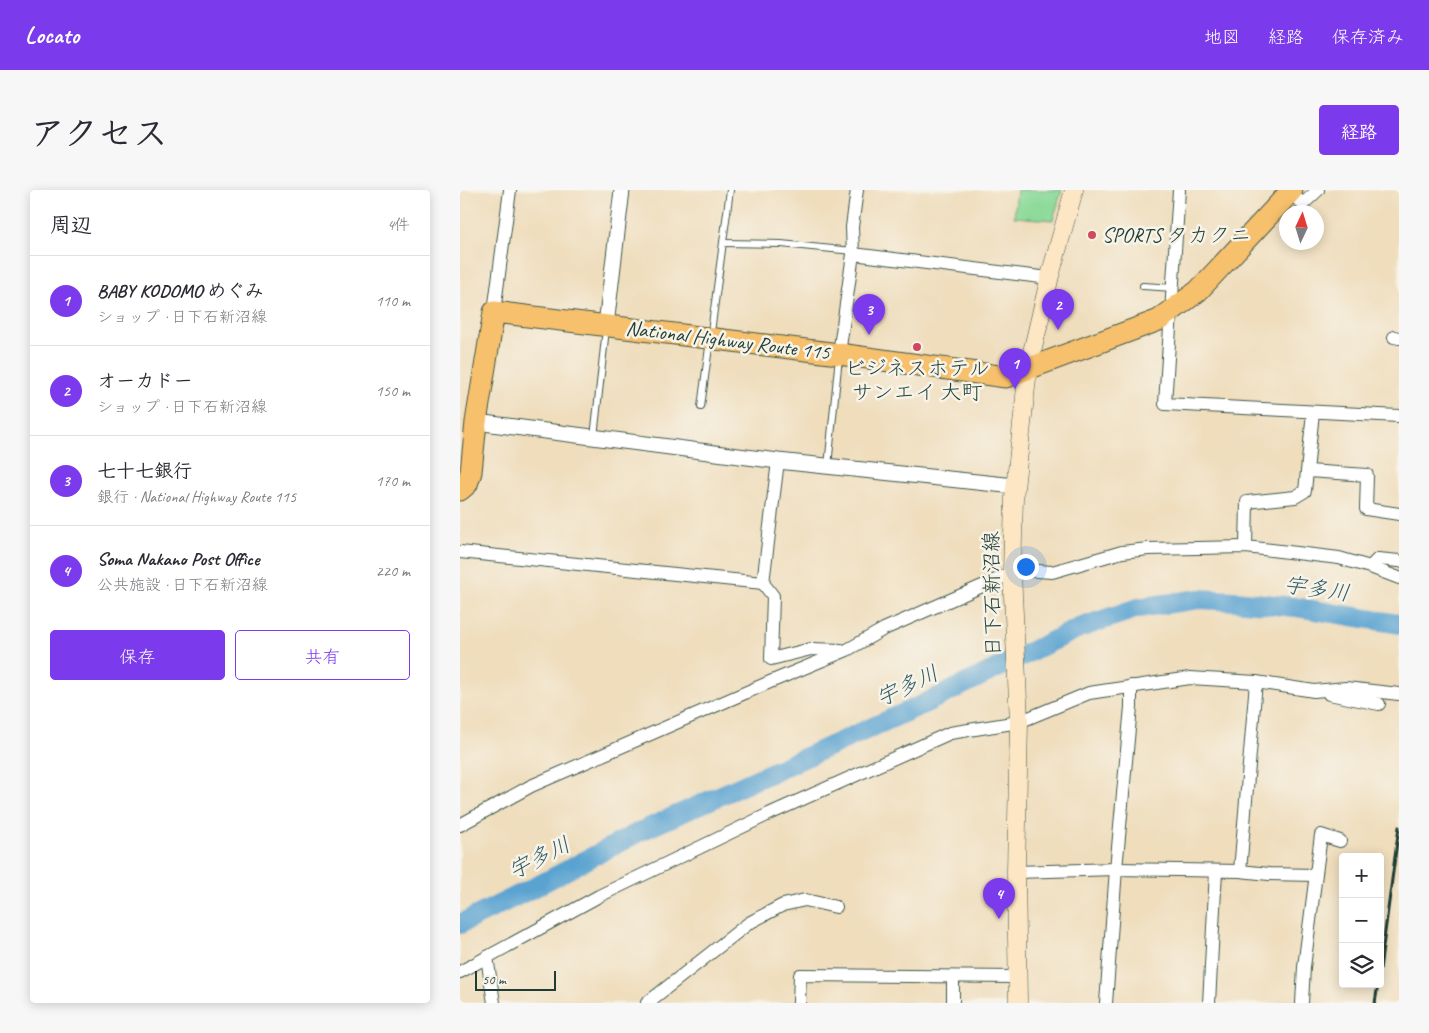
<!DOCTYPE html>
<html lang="ja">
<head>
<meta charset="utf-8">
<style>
  body { margin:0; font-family:Caveat,"Klee One",sans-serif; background:#f7f7f7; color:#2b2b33 }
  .controls { position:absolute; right:15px; bottom:15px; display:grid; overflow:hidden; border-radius:5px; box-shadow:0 2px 12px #0003 }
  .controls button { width:45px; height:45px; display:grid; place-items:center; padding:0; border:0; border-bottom:1px solid #e1e1e2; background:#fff; color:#2b2b33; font:25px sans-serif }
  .compass { position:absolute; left:819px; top:15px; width:45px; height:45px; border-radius:50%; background:#fff; box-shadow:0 2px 12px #0003; rotate:4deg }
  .scale { position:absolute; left:15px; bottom:12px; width:81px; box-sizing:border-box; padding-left:5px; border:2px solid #1f3d34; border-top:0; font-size:14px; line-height:18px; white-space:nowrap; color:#1f3d34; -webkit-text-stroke:4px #f7f3e8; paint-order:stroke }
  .you { position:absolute; left:565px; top:376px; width:18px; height:18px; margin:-12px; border:4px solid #fff; border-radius:50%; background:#1a73e8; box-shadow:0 0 0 8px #1a73e833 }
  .badge { display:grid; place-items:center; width:32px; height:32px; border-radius:50%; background:#7c3aed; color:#fff; font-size:16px; font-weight:700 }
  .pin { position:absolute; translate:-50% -41px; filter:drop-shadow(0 1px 2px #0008) }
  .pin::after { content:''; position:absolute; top:26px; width:18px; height:15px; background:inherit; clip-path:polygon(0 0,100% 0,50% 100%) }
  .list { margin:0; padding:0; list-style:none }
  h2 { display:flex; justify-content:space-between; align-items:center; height:65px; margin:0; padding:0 20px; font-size:21px }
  h2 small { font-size:16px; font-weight:400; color:#7c7c81 }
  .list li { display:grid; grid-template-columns:32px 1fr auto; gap:15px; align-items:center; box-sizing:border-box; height:90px; padding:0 20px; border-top:1px solid #e1e1e2 }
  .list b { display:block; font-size:19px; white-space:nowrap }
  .list p { margin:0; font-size:16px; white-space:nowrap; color:#7c7c81 }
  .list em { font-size:16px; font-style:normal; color:#7c7c81 }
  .actions { display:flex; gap:10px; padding:15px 20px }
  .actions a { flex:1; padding:11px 0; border:1px solid #7c3aed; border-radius:5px; text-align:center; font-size:18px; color:#7c3aed }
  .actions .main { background:#7c3aed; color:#fff }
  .icon { flex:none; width:28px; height:28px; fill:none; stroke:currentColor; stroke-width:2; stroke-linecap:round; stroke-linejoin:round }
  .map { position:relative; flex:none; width:939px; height:813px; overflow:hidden; border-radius:5px }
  header { display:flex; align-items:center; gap:30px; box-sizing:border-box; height:70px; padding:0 25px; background:#7c3aed; color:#fff }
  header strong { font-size:24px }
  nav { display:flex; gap:28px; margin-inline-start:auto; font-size:18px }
  .intro { display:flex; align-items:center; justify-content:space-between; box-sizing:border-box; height:120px; padding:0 30px }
  h1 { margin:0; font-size:35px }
  .button { padding:12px 22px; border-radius:5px; background:#7c3aed; color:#fff; font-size:18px; font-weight:700 }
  main { display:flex; gap:30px; padding:0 30px }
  aside { flex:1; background:#fff; border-radius:5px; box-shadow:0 2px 12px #0003 }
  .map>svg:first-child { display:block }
  .green { fill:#8ad998; stroke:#548b66 }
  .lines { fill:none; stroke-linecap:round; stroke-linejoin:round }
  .river { stroke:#5aa3d1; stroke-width:20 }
  .service-casing { stroke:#3e5548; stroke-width:8 }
  .minor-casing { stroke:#3e5548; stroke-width:14 }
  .tertiary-casing { stroke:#3e5548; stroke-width:17 }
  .secondary-casing { stroke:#3e5548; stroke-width:19 }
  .trunk-casing { stroke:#3e5548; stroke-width:23 }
  .service { stroke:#fff; stroke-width:6 }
  .minor { stroke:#fff; stroke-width:12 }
  .tertiary { stroke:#fff; stroke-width:15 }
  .secondary { stroke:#fce6c4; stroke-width:18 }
  .trunk { stroke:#f7c06c; stroke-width:21 }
  .rail { stroke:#1f3d34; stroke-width:3 }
  .poi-dot { fill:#d1495b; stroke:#f7f3e8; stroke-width:2 }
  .labels { text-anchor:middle; stroke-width:5; stroke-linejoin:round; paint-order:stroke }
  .poi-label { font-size:21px; fill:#1f3d34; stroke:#f7f3e8; text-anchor:start }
  .street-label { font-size:21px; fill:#1f3d34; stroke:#f7f3e8 }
  .water-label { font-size:22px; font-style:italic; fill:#315c63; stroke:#f7f3e8 }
</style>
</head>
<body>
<header>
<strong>Locato</strong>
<nav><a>地図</a><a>経路</a><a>保存済み</a></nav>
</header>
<div class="intro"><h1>アクセス</h1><a class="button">経路</a></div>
<main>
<aside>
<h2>周辺<small>4件</small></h2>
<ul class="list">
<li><span class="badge">1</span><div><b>BABY KODOMO めぐみ</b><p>ショップ · 日下石新沼線</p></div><em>110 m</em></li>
<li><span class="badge">2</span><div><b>オーカドー</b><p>ショップ · 日下石新沼線</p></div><em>150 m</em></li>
<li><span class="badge">3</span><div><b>七十七銀行</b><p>銀行 · National Highway Route 115</p></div><em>170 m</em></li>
<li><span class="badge">4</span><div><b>Soma Nakano Post Office</b><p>公共施設 · 日下石新沼線</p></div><em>220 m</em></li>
</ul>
<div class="actions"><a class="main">保存</a><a>共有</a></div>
</aside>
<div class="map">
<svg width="939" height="813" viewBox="0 0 939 813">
  <rect width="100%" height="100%" fill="#f7f3e8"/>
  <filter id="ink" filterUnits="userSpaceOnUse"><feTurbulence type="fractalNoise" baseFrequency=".02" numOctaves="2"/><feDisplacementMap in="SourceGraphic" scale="10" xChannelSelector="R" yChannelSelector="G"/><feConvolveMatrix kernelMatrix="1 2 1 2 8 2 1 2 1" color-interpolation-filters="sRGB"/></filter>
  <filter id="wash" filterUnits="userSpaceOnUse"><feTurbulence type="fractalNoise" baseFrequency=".0096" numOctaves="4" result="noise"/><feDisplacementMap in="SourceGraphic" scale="20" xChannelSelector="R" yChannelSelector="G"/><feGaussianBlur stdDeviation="1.12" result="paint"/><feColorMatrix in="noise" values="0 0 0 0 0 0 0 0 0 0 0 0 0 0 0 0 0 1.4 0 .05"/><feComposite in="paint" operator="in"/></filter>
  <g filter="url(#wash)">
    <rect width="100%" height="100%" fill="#efddbc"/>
    <polygon class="green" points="557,0 602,0 593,30 554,27"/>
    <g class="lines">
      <polyline class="river" points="0,734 77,696 179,642 466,513 619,438 678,418 739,409 775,411 835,417 939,434"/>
    </g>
  </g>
  <g filter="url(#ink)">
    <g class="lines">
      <g class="service-casing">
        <g id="service">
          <polyline points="263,53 321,54 393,61"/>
          <polyline points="683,96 714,98"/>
          <polyline points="241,217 270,0"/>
          <polyline points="134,247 146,139"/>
          <polyline points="368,276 379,167"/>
        </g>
      </g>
      <g class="minor-casing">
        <g id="minor">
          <polyline points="719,0 705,214 939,226"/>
          <polyline points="835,7 843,14 858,0"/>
          <polyline points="393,64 589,88"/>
          <polyline points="34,122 50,0"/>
          <polyline points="934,147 939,148"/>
          <polyline points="379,164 393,64 392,37 397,0"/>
          <polyline points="318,271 303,393 313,406 311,469 351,459 381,460"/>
          <polyline points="848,281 907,285 906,319 939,324"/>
          <polyline points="786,357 787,312 835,307 845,301 853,222"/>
          <polyline points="0,362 303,393"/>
          <polyline points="910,377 918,369 939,371"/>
          <polyline points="869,504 919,514"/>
          <polyline points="0,635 71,596 310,492 387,460 424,439 552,383 563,380 592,382 662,362 688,359 786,357 879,368 910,377 939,388"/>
          <polyline points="780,681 796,492"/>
          <polyline points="556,682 656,679 780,681 809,684 855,685"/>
          <polyline points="27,767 34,813"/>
          <polyline points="0,782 139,706 309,624 490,543 559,532 629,503 730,488 796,492 854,501 886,498 939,504"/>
          <polyline points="187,813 289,733 323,715 345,710 376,717"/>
          <polyline points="339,813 340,785 558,787"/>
          <polyline points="493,813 493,788"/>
          <polyline points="646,813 656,679 671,517 671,496"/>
          <polyline points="749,813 756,681"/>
          <polyline points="842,813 844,777 861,645 880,651"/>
        </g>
      </g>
      <g class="tertiary-casing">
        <g id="tertiary">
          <polyline points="146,135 162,0"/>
          <polyline points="16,232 318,271 555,296"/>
        </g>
      </g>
      <g class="secondary-casing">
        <polyline id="secondary" points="558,813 556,682 559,532 552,383 554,308 568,179 590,86 614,0"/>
      </g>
      <g class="trunk-casing">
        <polyline id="trunk" points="0,300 7,294 11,282 16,232 34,122 379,164 546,187 699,130 738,101 832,0"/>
      </g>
      <use href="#service" class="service"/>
      <use href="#minor" class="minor"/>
      <use href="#tertiary" class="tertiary"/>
      <use href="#secondary" class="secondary"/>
      <use href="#trunk" class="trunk"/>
      <g class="rail">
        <polyline points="920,779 939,637"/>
        <polyline points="915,813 918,794"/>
      </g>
    </g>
  </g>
  <g class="poi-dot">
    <circle cx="632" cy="45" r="5"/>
    <circle cx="457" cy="157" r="5"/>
  </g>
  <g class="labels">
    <g class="poi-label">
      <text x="642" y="52">SPORTS タカクニ</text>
      <text x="457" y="185" text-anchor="middle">ビジネスホテル<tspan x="457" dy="24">サンエイ 大町</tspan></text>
    </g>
    <g class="street-label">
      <text transform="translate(268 150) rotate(7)" y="7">National Highway Route 115</text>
      <text transform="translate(532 404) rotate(-91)" y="7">日下石新沼線</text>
    </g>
    <g class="water-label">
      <text transform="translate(857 398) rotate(8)" y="8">宇多川</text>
      <text transform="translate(447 495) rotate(-25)" y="8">宇多川</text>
      <text transform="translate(79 667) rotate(-27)" y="8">宇多川</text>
    </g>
  </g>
</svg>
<div class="controls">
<button>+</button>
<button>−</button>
<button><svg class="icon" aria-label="layers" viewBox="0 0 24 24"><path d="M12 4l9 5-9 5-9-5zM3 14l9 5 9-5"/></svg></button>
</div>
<svg class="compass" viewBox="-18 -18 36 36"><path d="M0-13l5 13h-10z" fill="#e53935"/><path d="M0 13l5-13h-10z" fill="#7c7c81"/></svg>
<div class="scale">50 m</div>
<div class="you"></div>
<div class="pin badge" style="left:555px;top:199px">1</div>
<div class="pin badge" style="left:598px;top:140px">2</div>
<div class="pin badge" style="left:409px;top:145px">3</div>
<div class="pin badge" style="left:539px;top:729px">4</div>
</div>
</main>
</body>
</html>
